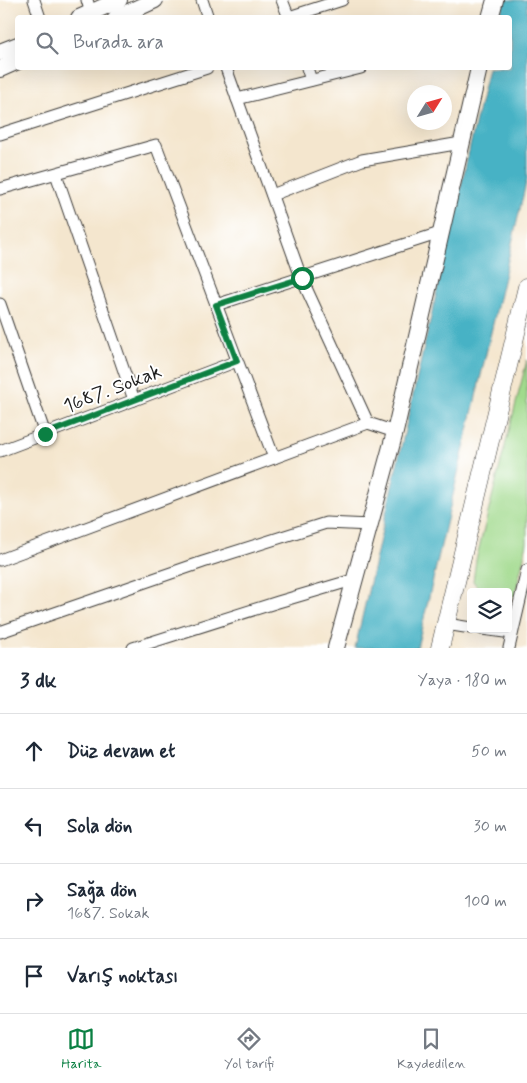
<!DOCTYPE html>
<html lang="tr">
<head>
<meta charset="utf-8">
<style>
  body { margin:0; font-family:Mynerve,sans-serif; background:#f2f2f3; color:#1f2937 }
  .controls { position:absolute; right:15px; bottom:15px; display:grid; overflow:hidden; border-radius:5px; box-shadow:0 5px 20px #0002 }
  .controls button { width:45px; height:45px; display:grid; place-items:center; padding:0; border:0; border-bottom:1px solid #e0e1e3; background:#fff; color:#1f2937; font:25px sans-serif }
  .compass { position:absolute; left:407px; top:85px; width:45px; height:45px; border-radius:50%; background:#fff; box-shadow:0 5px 20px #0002; rotate:53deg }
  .stop { position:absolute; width:15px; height:15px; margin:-11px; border:4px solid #0b8043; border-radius:50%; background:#fff }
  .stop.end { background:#0b8043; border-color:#fff; box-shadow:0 1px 5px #0008 }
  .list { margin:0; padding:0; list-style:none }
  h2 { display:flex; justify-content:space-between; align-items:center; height:65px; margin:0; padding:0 20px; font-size:21px }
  h2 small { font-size:16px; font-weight:400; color:#747a83 }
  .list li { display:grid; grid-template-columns:32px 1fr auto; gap:15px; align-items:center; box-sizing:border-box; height:75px; padding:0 20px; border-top:1px solid #e0e1e3 }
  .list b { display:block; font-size:19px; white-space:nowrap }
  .list p { margin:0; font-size:16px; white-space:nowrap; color:#747a83 }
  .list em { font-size:16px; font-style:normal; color:#747a83 }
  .icon { flex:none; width:28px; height:28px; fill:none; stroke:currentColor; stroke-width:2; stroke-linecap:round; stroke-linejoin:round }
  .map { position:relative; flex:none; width:527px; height:648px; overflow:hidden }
  .search { position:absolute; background:#fff; box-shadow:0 5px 20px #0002; left:15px; right:15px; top:15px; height:55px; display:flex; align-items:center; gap:12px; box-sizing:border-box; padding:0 18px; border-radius:5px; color:#747a83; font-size:19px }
  .sheet { height:365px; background:#fff }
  nav { display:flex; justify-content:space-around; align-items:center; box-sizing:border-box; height:70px; border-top:1px solid #e0e1e3; background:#fff; font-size:14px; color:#747a83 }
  nav a { display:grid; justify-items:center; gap:2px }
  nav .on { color:#0b8043 }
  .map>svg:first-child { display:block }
  .green { fill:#a1da8d; stroke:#5e7b54 }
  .water { fill:#47b2c5; stroke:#326770 }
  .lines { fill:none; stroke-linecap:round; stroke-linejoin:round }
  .street-casing { stroke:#3c3a37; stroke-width:13 }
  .secondary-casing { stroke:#3c3a37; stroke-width:18 }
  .primary-casing { stroke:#3c3a37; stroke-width:19 }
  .street { stroke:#fff; stroke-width:11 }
  .secondary { stroke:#fff; stroke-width:16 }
  .primary { stroke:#fff; stroke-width:18 }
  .route { stroke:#0b8043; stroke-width:6 }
  .labels { text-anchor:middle; stroke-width:4; stroke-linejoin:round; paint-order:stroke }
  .street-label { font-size:20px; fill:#1c1c1c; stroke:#fff }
</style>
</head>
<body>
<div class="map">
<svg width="527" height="648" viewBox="0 0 527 648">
  <rect width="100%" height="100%" fill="#fff"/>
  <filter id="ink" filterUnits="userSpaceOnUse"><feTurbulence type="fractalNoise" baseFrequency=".02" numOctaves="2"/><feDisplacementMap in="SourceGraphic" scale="10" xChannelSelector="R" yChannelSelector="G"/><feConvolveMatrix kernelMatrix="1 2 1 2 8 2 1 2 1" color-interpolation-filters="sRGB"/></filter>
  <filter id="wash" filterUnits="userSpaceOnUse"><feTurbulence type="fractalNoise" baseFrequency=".0096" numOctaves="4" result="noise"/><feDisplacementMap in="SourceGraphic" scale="20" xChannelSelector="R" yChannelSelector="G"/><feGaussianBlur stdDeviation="1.12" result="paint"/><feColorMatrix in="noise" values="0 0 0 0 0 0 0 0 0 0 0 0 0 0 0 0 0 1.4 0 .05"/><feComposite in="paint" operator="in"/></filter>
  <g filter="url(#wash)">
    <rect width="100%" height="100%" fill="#f4e6ce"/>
    <polygon class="green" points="527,360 527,543 515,595 508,599 508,592 481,592 473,581 476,560"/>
    <polygon class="water" points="504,0 527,0 527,179 417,648 355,648 488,68 510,68 510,18 500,17"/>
  </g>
  <g filter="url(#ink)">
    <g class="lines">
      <g class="street-casing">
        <g id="street">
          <polyline points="34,0 40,18"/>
          <polyline points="87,0 91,13"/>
          <polyline points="202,0 208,18"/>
          <polyline points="282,0 289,18"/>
          <polyline points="289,17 342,0"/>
          <polyline points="226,68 301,277 368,423"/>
          <polyline points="307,68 311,80"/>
          <polyline points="237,99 361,68"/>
          <polyline points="0,134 207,68"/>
          <polyline points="56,174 134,400"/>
          <polyline points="0,189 156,145 274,458"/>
          <polyline points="272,195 362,160 461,143"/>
          <polyline points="0,304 45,434"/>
          <polyline points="216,305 440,233"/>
          <polyline points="0,451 237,361"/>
          <polyline points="0,560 368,423 395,432"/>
          <polyline points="446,624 471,628"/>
          <polyline points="482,629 512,633"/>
          <polyline points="0,632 203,562 326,523 371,525"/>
          <polyline points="133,648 278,602 356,579"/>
          <polyline points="509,648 527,570"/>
        </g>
      </g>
      <g class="secondary-casing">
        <g id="secondary">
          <polyline points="79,18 119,0"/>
          <polyline points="116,18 155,0"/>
          <polyline points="490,18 495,0"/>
          <polyline points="0,52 18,45"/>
          <polyline points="0,69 18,61"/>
          <polyline points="336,648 395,432 479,68"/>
        </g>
      </g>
      <g class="primary-casing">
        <polyline id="primary" points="440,648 527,287"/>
      </g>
      <use href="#street" class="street"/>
      <use href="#secondary" class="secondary"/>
      <use href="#primary" class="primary"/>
    </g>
  </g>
  <g class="lines" filter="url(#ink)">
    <polyline class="route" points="45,434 237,361 216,305 302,278"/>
  </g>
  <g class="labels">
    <g class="street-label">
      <text transform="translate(112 388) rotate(-21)" y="7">1687. Sokak</text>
    </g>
  </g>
</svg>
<div class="controls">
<button><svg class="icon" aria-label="layers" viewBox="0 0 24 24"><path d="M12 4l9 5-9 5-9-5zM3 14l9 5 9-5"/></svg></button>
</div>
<svg class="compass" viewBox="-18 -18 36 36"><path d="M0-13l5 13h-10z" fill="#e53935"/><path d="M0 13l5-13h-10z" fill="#747a83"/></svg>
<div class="stop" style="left:302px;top:278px"></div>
<div class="stop end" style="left:45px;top:434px"></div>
<div class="search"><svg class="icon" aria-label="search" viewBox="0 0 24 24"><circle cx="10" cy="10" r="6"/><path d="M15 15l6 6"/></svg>Burada ara</div>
</div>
<section class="sheet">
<h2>3 dk<small>Yaya · 180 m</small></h2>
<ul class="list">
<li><svg class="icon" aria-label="ahead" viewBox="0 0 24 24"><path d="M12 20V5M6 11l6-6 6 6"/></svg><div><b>Düz devam et</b></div><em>50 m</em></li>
<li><svg class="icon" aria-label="left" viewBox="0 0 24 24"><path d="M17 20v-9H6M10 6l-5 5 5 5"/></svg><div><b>Sola dön</b></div><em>30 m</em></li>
<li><svg class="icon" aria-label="right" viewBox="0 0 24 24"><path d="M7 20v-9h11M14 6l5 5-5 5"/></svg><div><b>Sağa dön</b><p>1687. Sokak</p></div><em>100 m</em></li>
<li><svg class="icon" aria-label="arrive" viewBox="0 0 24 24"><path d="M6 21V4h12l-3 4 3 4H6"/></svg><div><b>Varış noktası</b></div></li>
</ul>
</section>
<nav>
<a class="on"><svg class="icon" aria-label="map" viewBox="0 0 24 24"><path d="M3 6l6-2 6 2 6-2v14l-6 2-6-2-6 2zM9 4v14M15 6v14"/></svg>Harita</a>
<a><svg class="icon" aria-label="directions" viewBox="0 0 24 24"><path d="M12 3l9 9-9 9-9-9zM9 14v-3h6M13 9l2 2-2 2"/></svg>Yol tarifi</a>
<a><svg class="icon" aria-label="saved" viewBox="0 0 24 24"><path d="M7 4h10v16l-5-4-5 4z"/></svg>Kaydedilen</a>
</nav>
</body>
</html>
